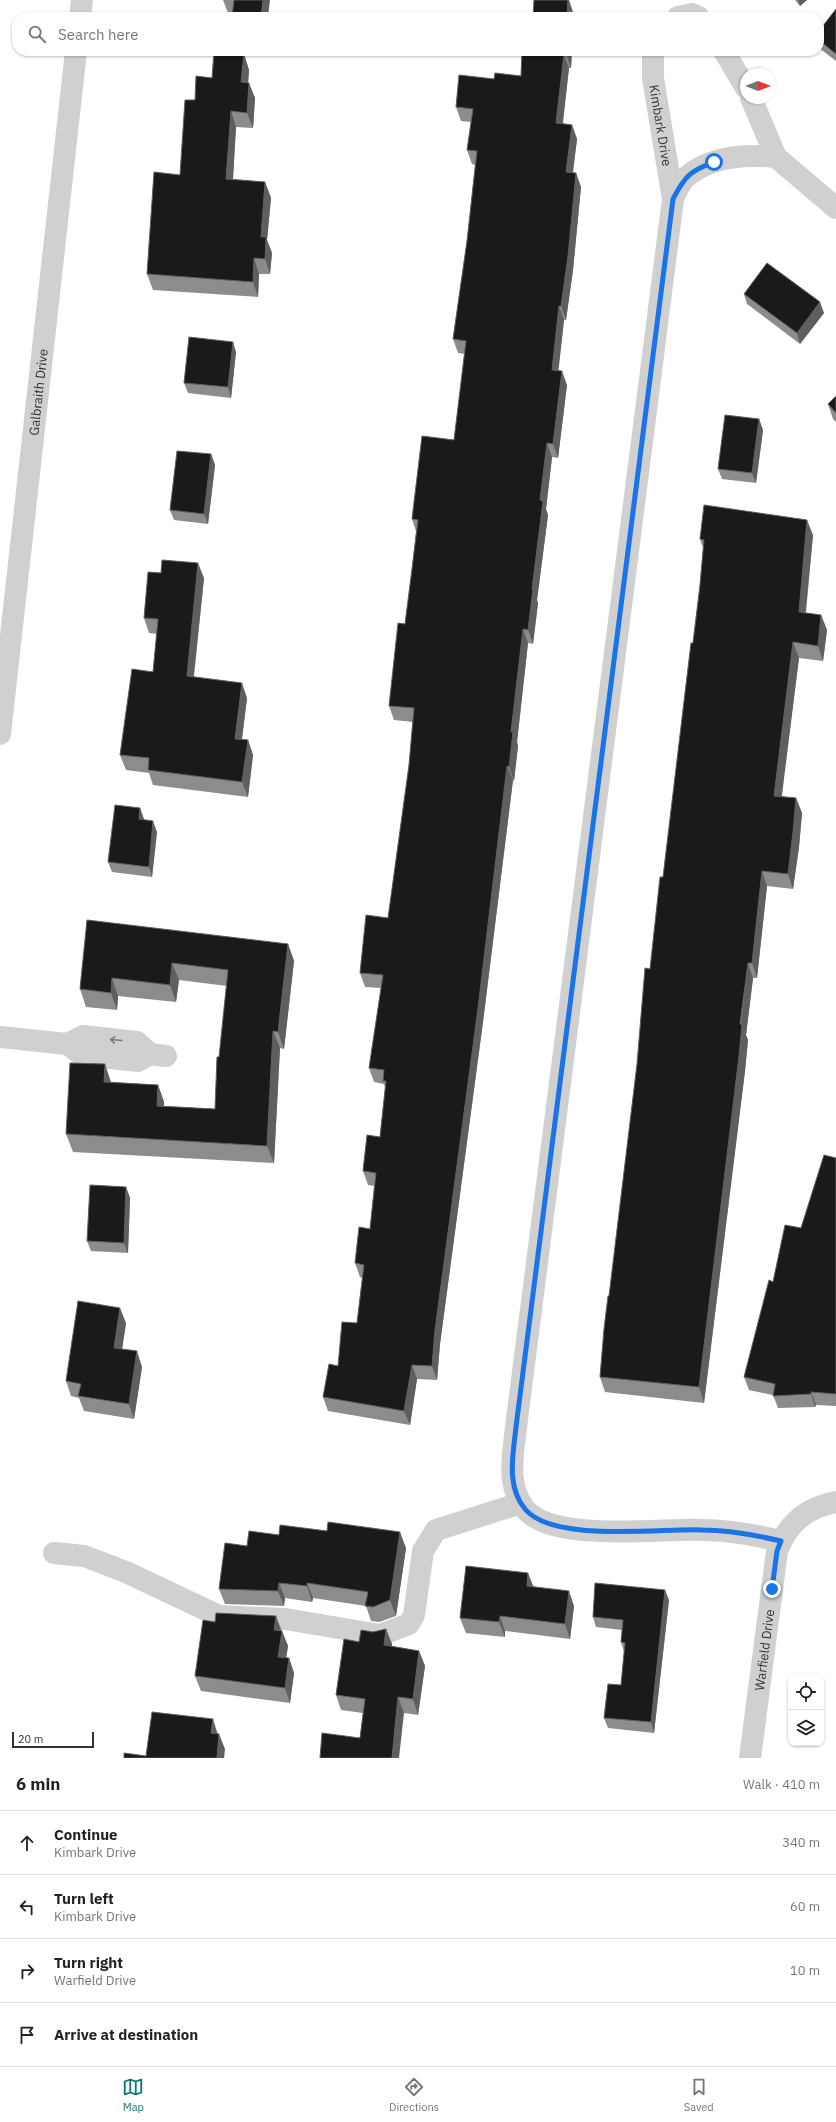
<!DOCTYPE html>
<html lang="en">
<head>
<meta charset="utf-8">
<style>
  body { margin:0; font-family:"IBM Plex Sans",sans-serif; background:#f6f6f6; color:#222 }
  .controls { position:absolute; right:12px; bottom:12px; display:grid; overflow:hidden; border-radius:8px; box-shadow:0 1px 3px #0004 }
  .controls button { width:36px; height:36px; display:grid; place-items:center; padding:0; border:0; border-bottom:1px solid #e0e0e0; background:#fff; color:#222; font:20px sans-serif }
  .compass { position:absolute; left:740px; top:68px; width:36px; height:36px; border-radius:50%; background:#fff; box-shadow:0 1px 3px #0004; rotate:90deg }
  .scale { position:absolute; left:12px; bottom:10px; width:82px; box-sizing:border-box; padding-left:4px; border:2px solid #333; border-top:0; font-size:11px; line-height:14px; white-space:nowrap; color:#333; -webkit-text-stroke:3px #fff; paint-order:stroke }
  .stop { position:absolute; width:12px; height:12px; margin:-9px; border:3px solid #1a73e8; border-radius:50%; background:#fff }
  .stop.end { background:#1a73e8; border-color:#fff; box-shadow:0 1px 4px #0008 }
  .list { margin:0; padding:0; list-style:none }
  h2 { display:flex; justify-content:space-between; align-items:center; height:52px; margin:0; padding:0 16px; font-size:17px }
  h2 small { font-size:13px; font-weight:400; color:#767676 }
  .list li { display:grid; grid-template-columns:26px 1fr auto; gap:12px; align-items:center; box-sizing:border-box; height:64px; padding:0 16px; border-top:1px solid #e0e0e0 }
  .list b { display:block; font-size:15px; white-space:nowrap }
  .list p { margin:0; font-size:13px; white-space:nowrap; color:#767676 }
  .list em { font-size:13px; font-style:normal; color:#767676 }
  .icon { flex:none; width:22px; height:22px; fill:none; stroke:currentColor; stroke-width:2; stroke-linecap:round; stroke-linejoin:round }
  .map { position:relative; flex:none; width:836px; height:1758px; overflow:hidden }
  .search { position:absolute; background:#fff; box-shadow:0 1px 3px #0004; left:12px; right:12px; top:12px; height:44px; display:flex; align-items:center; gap:10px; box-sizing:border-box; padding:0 14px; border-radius:16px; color:#767676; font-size:15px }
  .sheet { height:308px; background:#fff }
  nav { display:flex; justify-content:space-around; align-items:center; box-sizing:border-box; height:56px; border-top:1px solid #e0e0e0; background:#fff; font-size:11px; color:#767676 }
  nav a { display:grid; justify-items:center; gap:2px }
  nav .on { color:#0f766e }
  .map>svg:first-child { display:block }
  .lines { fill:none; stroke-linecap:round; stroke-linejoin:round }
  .minor { stroke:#d0d0d0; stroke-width:22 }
  .wall { fill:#8c8c8c }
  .shaded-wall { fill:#5f5f5f }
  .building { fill:#1a1a1a; stroke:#5f5f5f }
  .oneway { stroke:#7a7a7a }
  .route { stroke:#1a73e8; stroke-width:5 }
  .labels { text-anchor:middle; stroke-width:4; stroke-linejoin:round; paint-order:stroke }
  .street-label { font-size:13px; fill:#333; stroke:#fff }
</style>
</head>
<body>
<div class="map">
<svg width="836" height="1758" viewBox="0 0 836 1758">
  <rect width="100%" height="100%" fill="#fff"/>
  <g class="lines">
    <g class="minor">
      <polyline points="80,17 82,0"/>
      <polyline points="678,17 692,14 699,17"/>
      <path id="s1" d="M653,51V78L673,199L516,1427C513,1455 506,1486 525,1509C553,1543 661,1528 703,1530C730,1530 755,1535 781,1541"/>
      <polyline points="724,51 746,88"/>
      <polyline points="751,98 776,157 836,208"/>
      <path d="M673,199C676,192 680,183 685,178C709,156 745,154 776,157"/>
      <path id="s2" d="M0,734L76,51"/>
      <polyline points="0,1037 67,1044 82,1055 138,1061 150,1054 166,1056"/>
      <polyline points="67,1044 83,1036 137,1042 150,1054"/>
      <polyline points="54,1553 84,1556 126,1572 219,1616 285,1619 380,1635 409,1624 414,1615 423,1551 436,1530 521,1503"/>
      <path id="s3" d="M750,1758L777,1551C788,1523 807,1507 836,1502"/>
    </g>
  </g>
  <g class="wall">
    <polygon points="223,0 270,0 233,13 228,13"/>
    <polygon points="795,0 807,0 800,6"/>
    <polygon points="836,9 836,61 819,48 819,31"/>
    <polygon points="522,51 572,51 571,68 569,68 563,123 572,125 577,139 573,173 576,173 581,187 573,270 566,320 564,320 558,370 567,385 558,458 552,457 546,509 548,515 537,600 538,603 533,644 528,643 517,742 518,746 514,781 513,780 483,1022 440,1344 437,1380 417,1379 410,1425 328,1411 323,1397 338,1366 357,1323 362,1278 360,1277 355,1263 370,1229 374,1186 368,1185 363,1171 380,1137 385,1088 384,1084 374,1082 369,1068 381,988 365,987 360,973 388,918 409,765 413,722 394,720 389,706 405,624 412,569 416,531 412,519 454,440 465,354 458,353 453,339 467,241 475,165 472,164 467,150 471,122 461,121 456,107 494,79 521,76"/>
    <polygon points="244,54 249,70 248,83 255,98 253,128 236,127 233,179 265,182 271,198 267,240 272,253 270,274 259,274 258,297 153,290 147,274 180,175 195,100"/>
    <polygon points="744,294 824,313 800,344 747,304"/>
    <polygon points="236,352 231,398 188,393 184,383"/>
    <polygon points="836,396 836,422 833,419 828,404"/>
    <polygon points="759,419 763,430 756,483 722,479 718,469"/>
    <polygon points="211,454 215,465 208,524 174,520 170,510"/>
    <polygon points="813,535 806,613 821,615 827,630 823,661 799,658 781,796 796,798 802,813 799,847 793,889 767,886 757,978 753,978 746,1035 748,1040 745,1071 704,1403 605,1392 600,1377 650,969 663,877 700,585 703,548 700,539"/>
    <polygon points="204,578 194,677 247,698 242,739 248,740 253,755 248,797 153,785 149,773 126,770 120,755 153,672 157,634 149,633 144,618"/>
    <polygon points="140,808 144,820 157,832 152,877 112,872 108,862"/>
    <polygon points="87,920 288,944 294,961 284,1049 280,1048 274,1163 73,1152 66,1134 111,1082 158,1085 164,1102 164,1106 215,1109 219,1057 227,986 179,980 176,1002 118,996 117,1010 86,1007 80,989"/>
    <polygon points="836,1158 836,1406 816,1405 815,1407 778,1408 773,1395 749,1390 744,1377 773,1282"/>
    <polygon points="126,1187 130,1198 128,1253 91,1251 87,1241"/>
    <polygon points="126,1323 122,1349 142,1367 134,1419 84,1411 79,1398 71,1396 66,1381"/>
    <polygon points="279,1535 406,1548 396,1616 379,1622 371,1621 366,1606 313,1598 312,1602 285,1598 284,1606 225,1604 219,1589"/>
    <polygon points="533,1587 574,1606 570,1639 505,1631 505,1637 466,1633 460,1618"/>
    <polygon points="669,1600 654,1733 608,1728 604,1718 621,1685 624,1652 621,1642 622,1630 596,1627 593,1617"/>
    <polygon points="276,1616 288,1646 286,1658 289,1658 294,1673 290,1703 201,1691 195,1676 215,1622"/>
    <polygon points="386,1629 392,1644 392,1646 419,1651 425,1666 418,1715 404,1713 360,1738 363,1713 341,1710 336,1695 373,1632"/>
  </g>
  <g class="shaded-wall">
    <polygon points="263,0 270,0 268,17 261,17"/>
    <polygon points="568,0 569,0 573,12 573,17 567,17"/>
    <polygon points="798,0 807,0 800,6"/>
    <polygon points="566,51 572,51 571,68 566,54"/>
    <polygon points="244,54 249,70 247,98 241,82"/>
    <polygon points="564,54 569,68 561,137 556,123"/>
    <polygon points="249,83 255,98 253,128 247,113"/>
    <polygon points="231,111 236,127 232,194 226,179"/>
    <polygon points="572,125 577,139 571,186 566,172"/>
    <polygon points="576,173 581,187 573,270 566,320 561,306"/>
    <polygon points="265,182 271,198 267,240 272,253 270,274 265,259 261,237"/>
    <polygon points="254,258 259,274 258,297 253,282"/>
    <polygon points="820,302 824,313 800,344 797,333"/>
    <polygon points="559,306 564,320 557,384 552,370"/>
    <polygon points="233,342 236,352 231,398 228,387"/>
    <polygon points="562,371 567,385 558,458 553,444"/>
    <polygon points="759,419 763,430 756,483 752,473"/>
    <polygon points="547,443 552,457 546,509 548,515 537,600 538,603 533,644 528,630 540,500"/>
    <polygon points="211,454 215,465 208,524 204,514"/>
    <polygon points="807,520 813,535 804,627 799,612"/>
    <polygon points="198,563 204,578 192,691 187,676"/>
    <polygon points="821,615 827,630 823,661 818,646"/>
    <polygon points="523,629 528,643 517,742 518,746 514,781 509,767 511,732"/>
    <polygon points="793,642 799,658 780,811 774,796"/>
    <polygon points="242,683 247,698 240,754 235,739"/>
    <polygon points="248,740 253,755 248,797 242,782"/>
    <polygon points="507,766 513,780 483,1022 440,1344 437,1380 432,1366 435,1330"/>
    <polygon points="796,798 802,813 799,847 793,889 788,874"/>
    <polygon points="140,808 144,819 143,830 139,819"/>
    <polygon points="153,821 157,832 152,877 149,867"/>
    <polygon points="762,871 767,886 757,978 752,963"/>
    <polygon points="288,944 294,961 284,1049 278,1032"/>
    <polygon points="172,963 179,980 176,1002 170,985"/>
    <polygon points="748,963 753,978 746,1035 748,1040 745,1071 704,1403 699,1387"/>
    <polygon points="112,978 118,996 117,1010 111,993"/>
    <polygon points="273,1031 280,1048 274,1163 267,1146"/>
    <polygon points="105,1064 111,1082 110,1099 104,1082"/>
    <polygon points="158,1085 164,1102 163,1123 157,1106"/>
    <polygon points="126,1187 130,1198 128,1253 124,1243"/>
    <polygon points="120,1308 126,1323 120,1363 114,1348"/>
    <polygon points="137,1351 142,1367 134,1419 129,1404"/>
    <polygon points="412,1365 417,1379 410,1425 404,1411"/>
    <polygon points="811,1392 816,1405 815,1407 811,1394"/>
    <polygon points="400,1532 406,1548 396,1616 390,1600"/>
    <polygon points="528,1573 534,1588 527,1586"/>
    <polygon points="279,1583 285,1598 284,1606 278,1591"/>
    <polygon points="307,1583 313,1598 312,1602 307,1586"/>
    <polygon points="665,1590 669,1600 654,1733 651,1722"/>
    <polygon points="569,1591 574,1606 570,1639 565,1624"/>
    <polygon points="276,1616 281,1631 274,1630"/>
    <polygon points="500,1616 505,1631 505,1637 499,1622"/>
    <polygon points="386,1629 392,1644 390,1661 384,1645"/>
    <polygon points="282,1631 288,1646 284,1672 278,1657"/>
    <polygon points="419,1651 425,1666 418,1715 413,1699"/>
    <polygon points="289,1658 294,1673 290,1703 285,1688"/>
    <polygon points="398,1697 404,1713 399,1758 392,1758"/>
    <polygon points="213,1719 218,1735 211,1733"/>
    <polygon points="219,1734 225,1749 224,1758 217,1758"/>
  </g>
  <g class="building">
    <polygon points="234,0 263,0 261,17 232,17"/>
    <polygon points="534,0 568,0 567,17 533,17"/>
    <polygon points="836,9 836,54 819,40 819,31"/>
    <polygon points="522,51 566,51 566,54 564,54 556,123 572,125 566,172 576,173 568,256 561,306 559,306 552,370 562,371 553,444 547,443 540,500 543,501 532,589 533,589 528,630 523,629 511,732 513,732 509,767 507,766 478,1008 435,1330 432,1366 412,1365 404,1411 323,1397 329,1364 338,1366 342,1322 357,1323 364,1265 355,1263 359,1227 370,1229 376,1173 363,1171 367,1135 380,1137 386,1081 383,1081 384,1070 369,1068 383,975 360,973 366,915 388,918 409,765 414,708 389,706 398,623 405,624 412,569 418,520 412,519 422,436 454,440 466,341 453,339 467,241 477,151 467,150 473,109 456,107 459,75 494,79 495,73 521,76"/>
    <polygon points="214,52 244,54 241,82 249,83 247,113 231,111 226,179 265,182 261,237 266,237 265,259 254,258 253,282 147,274 154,172 180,175 185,100 195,100 196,76 212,78"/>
    <polygon points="767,263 820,302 797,333 744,294"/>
    <polygon points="189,337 233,342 228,387 184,383"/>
    <polygon points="836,396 836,413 828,404"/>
    <polygon points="725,415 759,419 752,473 718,469"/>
    <polygon points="177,451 211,454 204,514 170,510"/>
    <polygon points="704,505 807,520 799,612 821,615 818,646 793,642 774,796 796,798 793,832 788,874 762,871 752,963 748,963 740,1024 742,1025 739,1056 699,1387 600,1377 604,1329 608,1296 609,1296 637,1064 645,968 650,969 660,877 663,877 691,643 693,643 700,585 704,540 700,539"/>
    <polygon points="162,560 198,563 187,676 242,683 235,739 248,740 242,782 148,770 149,758 120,755 132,669 153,672 158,619 144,618 148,572 161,573"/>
    <polygon points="115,805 140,808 139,819 153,821 149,867 108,862"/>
    <polygon points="87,920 288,944 278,1032 273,1031 267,1146 66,1134 70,1063 105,1064 104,1082 158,1085 157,1106 215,1109 217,1057 219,1057 228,970 172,963 170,985 112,978 111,993 80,989"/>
    <polygon points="824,1155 836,1158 836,1394 811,1392 811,1394 773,1396 775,1384 744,1377 769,1280 773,1282 785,1225 801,1228"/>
    <polygon points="90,1185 126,1187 124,1243 87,1241"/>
    <polygon points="78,1301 120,1308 114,1348 137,1351 129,1404 78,1396 81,1384 66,1381"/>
    <polygon points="328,1522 400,1532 390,1600 373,1607 365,1606 368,1592 307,1583 307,1586 279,1583 278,1591 219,1589 225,1543 247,1546 249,1531 279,1535 280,1525 327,1531"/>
    <polygon points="466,1566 528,1573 527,1586 569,1591 565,1624 500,1616 499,1622 460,1618"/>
    <polygon points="595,1583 665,1590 651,1722 604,1718 608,1684 621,1685 625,1643 621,1642 623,1620 593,1617"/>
    <polygon points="216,1613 276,1616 274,1630 282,1631 278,1657 289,1658 285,1688 195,1676 203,1620 215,1622"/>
    <polygon points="386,1629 384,1645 419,1651 413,1699 398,1697 392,1758 320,1758 322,1733 360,1738 365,1699 336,1695 344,1639 359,1642 361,1630 373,1632"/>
    <polygon points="152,1712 213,1719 211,1733 219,1734 217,1758 124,1758 124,1753 146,1756"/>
  </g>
  <defs><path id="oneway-shaft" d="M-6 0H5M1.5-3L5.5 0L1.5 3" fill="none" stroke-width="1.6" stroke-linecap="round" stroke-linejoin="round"/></defs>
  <use class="oneway" href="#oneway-shaft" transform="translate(116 1040) rotate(-175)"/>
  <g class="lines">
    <path class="route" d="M714,162C690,171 685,176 673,199L516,1427C513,1455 506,1486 525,1509C553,1543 661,1528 703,1530C730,1530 755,1535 781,1541L777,1551L772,1589"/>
  </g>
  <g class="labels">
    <g class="street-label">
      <text dy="5" stroke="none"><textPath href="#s1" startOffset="75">Kimbark Drive</textPath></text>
      <text dy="5" stroke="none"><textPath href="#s2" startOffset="344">Galbraith Drive</textPath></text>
      <text dy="5" stroke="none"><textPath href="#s3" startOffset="109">Warfield Drive</textPath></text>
    </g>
  </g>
</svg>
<div class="controls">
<button><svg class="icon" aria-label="locate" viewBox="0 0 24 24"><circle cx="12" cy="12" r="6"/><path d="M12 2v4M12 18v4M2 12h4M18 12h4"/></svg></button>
<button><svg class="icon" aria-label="layers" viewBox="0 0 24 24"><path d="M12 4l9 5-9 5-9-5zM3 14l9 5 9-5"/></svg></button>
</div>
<svg class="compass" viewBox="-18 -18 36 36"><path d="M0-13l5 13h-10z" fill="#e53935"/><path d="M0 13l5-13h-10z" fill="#767676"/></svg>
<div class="scale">20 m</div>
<div class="stop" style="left:714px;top:162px"></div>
<div class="stop end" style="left:772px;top:1589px"></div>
<div class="search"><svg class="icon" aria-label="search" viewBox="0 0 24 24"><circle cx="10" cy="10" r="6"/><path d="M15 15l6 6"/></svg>Search here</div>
</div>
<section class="sheet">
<h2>6 min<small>Walk · 410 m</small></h2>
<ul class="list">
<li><svg class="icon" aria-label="ahead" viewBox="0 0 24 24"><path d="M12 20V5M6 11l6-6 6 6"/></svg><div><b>Continue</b><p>Kimbark Drive</p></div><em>340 m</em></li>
<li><svg class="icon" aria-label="left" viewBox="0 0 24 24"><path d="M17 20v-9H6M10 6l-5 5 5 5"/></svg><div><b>Turn left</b><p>Kimbark Drive</p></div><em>60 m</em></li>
<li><svg class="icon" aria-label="right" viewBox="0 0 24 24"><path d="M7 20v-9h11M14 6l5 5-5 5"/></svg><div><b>Turn right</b><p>Warfield Drive</p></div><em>10 m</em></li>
<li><svg class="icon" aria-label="arrive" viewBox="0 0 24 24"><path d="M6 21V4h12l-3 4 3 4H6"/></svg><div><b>Arrive at destination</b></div></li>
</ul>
</section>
<nav>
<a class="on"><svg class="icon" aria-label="map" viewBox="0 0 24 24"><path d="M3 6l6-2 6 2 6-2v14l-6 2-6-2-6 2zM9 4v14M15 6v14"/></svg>Map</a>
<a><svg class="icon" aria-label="directions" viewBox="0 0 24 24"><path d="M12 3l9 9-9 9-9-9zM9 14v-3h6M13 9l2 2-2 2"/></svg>Directions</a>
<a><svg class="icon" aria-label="saved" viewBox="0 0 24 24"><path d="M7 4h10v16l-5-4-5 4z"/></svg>Saved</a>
</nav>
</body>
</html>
